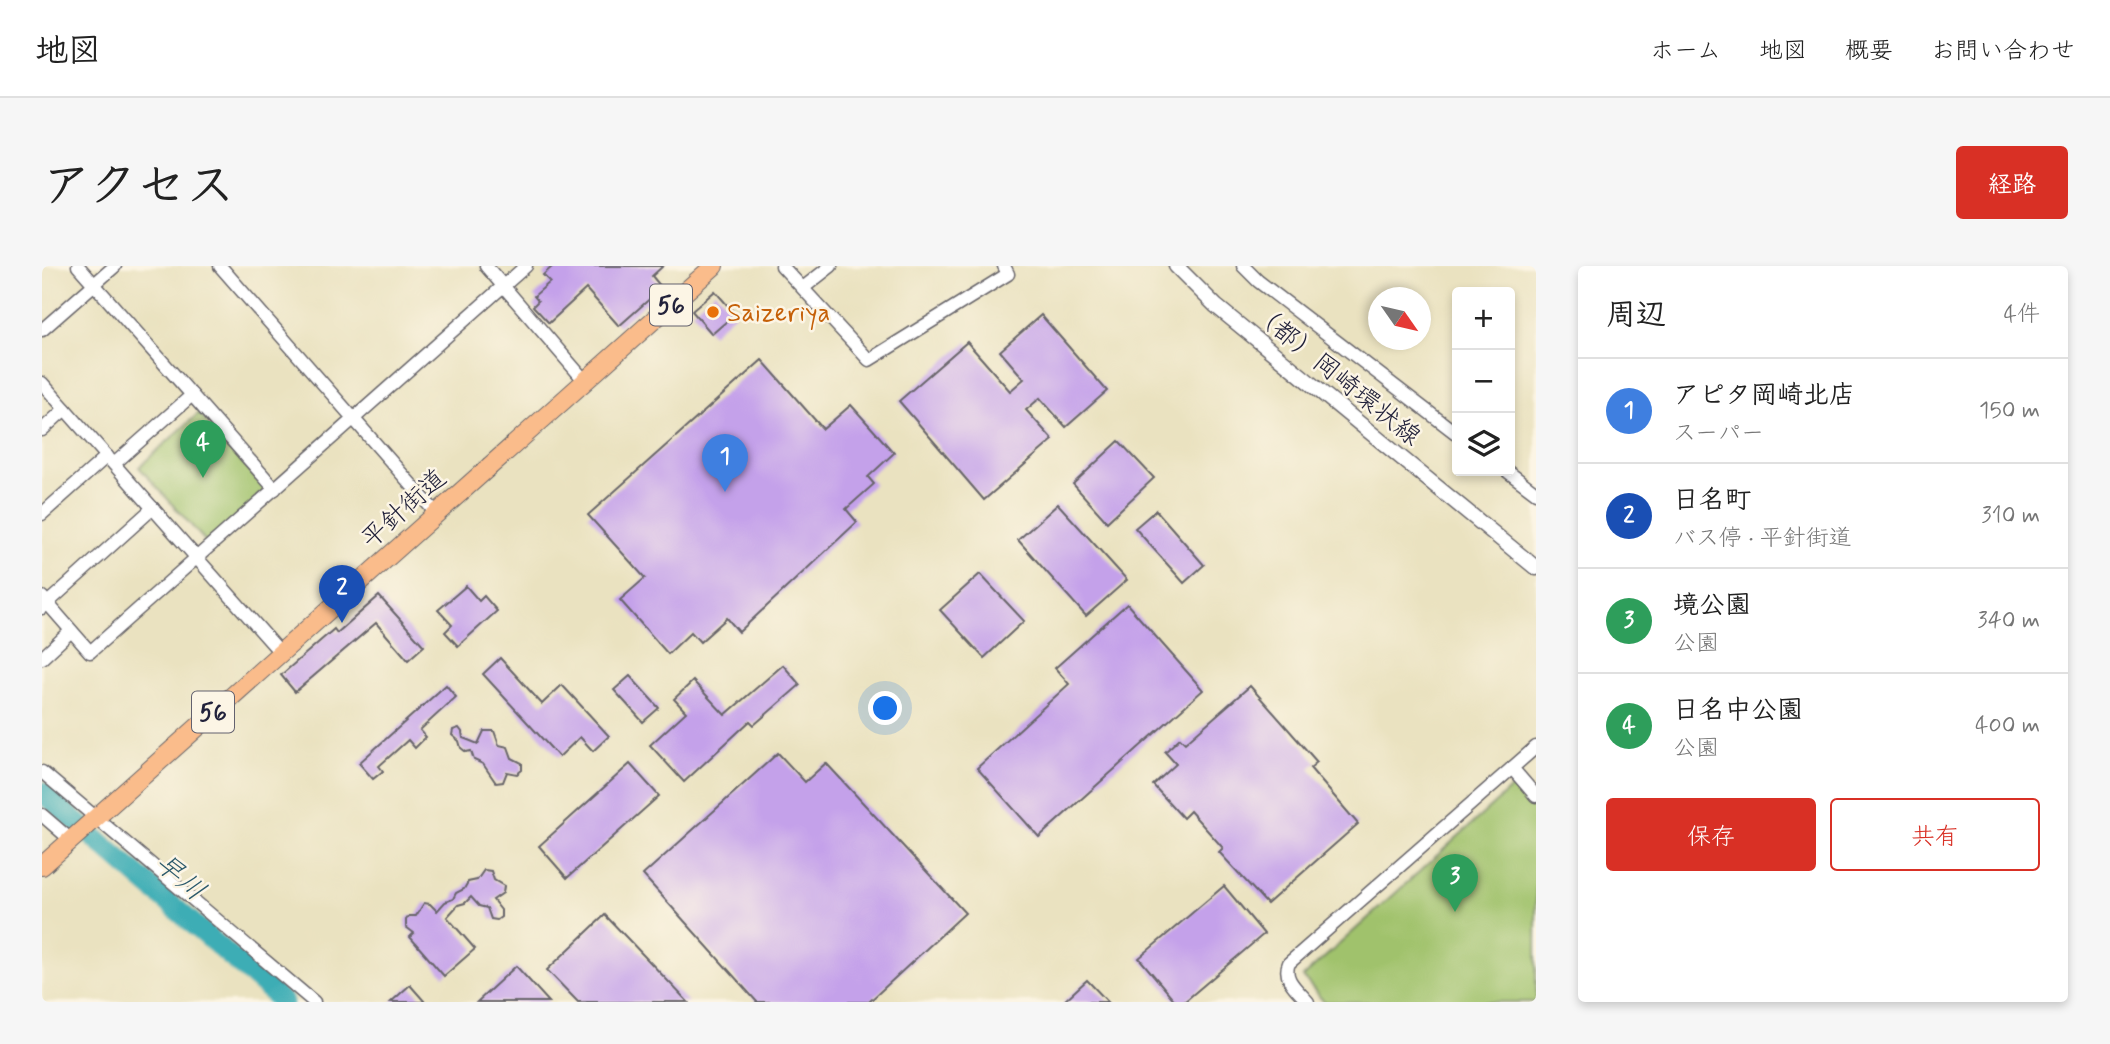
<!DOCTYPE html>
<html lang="ja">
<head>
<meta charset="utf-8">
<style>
  body { margin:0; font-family:Mynerve,"Klee One",sans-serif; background:#f6f6f6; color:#222 }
  .controls { position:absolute; right:21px; top:21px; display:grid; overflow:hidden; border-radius:7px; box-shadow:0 4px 10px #0003 }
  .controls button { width:63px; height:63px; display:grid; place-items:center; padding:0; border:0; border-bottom:2px solid #e0e0e0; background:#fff; color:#222; font:35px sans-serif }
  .compass { position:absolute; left:1326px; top:21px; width:63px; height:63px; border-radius:50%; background:#fff; box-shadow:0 4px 10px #0003; rotate:124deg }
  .you { position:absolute; left:844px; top:443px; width:24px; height:24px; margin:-18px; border:5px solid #fff; border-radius:50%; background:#1a73e8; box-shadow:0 0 0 10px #1a73e833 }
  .badge { display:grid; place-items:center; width:46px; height:46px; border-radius:50%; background:#d93025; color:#fff; font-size:23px; font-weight:700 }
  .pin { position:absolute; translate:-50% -58px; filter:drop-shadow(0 2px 4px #0008) }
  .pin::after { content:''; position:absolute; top:37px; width:24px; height:21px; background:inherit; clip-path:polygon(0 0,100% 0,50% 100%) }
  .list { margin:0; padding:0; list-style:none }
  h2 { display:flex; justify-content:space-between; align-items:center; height:91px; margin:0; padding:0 28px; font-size:30px }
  h2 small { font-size:23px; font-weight:400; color:#767676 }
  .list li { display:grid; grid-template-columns:46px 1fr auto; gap:21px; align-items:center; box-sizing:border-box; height:105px; padding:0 28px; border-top:2px solid #e0e0e0 }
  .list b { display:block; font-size:26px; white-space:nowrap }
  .list p { margin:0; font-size:23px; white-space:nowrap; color:#767676 }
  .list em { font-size:23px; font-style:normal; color:#767676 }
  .actions { display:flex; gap:14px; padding:21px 28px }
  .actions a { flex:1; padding:16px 0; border:2px solid #d93025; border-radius:7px; text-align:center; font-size:24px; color:#d93025 }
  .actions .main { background:#d93025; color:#fff }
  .icon { flex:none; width:38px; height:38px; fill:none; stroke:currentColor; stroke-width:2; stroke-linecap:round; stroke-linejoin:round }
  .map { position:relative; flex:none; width:1494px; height:736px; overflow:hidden; border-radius:7px }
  header { display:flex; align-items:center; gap:42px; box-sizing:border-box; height:98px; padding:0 35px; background:#fff; border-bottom:2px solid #e0e0e0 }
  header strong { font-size:33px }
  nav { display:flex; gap:38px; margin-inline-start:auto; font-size:24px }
  .intro { display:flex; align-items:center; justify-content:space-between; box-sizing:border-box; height:168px; padding:0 42px }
  h1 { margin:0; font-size:49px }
  .button { padding:18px 32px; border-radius:7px; background:#d93025; color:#fff; font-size:24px; font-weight:700 }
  main { display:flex; gap:42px; padding:0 42px }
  aside { flex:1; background:#fff; border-radius:7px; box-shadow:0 4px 10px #0003 }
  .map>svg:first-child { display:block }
  .green { fill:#a0c26c; stroke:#617254; stroke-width:2 }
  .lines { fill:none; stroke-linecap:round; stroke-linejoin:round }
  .river { stroke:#3cadb5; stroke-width:21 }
  .building { fill:#c4a1ea }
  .minor-casing { stroke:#68656a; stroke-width:15 }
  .tertiary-casing { stroke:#68656a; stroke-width:17 }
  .primary-casing { stroke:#68656a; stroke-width:20 }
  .minor { stroke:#fff; stroke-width:12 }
  .tertiary { stroke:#fff; stroke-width:14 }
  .primary { stroke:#fabc8b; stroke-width:18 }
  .food-dot { fill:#e8710a; stroke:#fcf5e5; stroke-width:2.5 }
  .labels { text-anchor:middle; stroke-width:5; stroke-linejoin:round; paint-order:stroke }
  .shield { fill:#fcf5e5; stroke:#63616e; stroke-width:2 }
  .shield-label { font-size:24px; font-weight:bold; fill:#22223b }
  .food-label { font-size:26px; fill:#c56008; stroke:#fcf5e5; text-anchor:start }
  .street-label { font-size:26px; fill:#22223b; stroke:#fcf5e5 }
  .water-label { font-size:28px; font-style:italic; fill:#2c5a6c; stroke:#fcf5e5 }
</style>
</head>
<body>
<header>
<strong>地図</strong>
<nav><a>ホーム</a><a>地図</a><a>概要</a><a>お問い合わせ</a></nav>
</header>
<div class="intro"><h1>アクセス</h1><a class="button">経路</a></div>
<main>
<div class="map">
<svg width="1494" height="736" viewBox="0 0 1494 736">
  <rect width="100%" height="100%" fill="#fcf5e5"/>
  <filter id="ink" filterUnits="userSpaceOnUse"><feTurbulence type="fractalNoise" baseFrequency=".0143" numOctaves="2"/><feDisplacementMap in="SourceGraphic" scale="14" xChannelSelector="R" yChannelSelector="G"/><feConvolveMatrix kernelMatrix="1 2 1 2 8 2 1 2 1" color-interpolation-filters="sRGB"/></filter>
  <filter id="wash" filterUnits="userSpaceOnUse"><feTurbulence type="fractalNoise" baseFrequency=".00686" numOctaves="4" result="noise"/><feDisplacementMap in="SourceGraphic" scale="28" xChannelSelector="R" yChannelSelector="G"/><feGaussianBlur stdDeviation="1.57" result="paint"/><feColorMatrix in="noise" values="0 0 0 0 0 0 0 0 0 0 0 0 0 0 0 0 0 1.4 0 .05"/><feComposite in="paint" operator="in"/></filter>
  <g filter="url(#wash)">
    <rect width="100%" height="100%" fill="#eae2c0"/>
    <g class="green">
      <polygon points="157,147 225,224 165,277 97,201"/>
      <polygon points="1475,517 1494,540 1494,736 1282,736 1261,711"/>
    </g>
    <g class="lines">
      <polyline class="river" points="0,526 241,736"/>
    </g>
    <g id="blocks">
      <g class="building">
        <polygon points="511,0 621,0 610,10 620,22 577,60 544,23 507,57 491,40 496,35 492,30 508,16 501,9"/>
        <polygon points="673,25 693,48 670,68 650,45"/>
        <polygon points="999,49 1065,125 1024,161 998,132 984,144 1011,174 942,234 857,135 925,76 968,125 982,113 958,85"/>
        <polygon points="720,94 781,163 809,139 852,187 826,211 832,218 804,243 815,256 697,366 685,352 658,376 649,366 626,388 578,334 603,312 546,249"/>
        <polygon points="1077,175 1112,212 1065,256 1031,218"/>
        <polygon points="1016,238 1085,314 1044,350 976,274"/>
        <polygon points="1114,244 1162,299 1142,317 1093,262"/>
        <polygon points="938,308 982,355 942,392 898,344"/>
        <polygon points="424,320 437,335 442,330 455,345 416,380 403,366 410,359 396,344"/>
        <polygon points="337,330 382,380 366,394 334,357 253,426 239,409 292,363 295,367"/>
        <polygon points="1085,338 1161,424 997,571 935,502 1027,418 1013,402"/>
        <polygon points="458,392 500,438 520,419 567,470 551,485 538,471 517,491 441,408"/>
        <polygon points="741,399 758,419 712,459 708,455 642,516 608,479 644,446 632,433 651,415 683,449"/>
        <polygon points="588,410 617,442 601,456 572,424"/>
        <polygon points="404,419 414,431 378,464 384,471 373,482 366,474 337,500 341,505 331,513 317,497"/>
        <polygon points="1208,420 1275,496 1268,502 1316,558 1225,638 1177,586 1181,582 1148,545 1141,552 1111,519 1134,498 1123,486 1138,472 1143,477"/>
        <polygon points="417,462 420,466 421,472 436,478 442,465 452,465 457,479 466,481 470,492 480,497 480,504 475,508 465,506 461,516 454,517 441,498 432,494 429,485 424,486 419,482 417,475 410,469 411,464"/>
        <polygon points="736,487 763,516 784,497 923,647 827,736 715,736 601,609"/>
        <polygon points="588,498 617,530 525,612 497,580"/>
        <polygon points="442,604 449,605 452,614 462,620 461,627 451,634 459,644 459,651 455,654 449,653 445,642 437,640 429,631 423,637 416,639 405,651 433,683 402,710 368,671 372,667 364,661 364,654 367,650 374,650 382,637 388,638 395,645 403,636 411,633 414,627 422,623 426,616 435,614"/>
        <polygon points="1182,620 1222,668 1142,736 1134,736 1097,692"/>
        <polygon points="563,649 646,736 536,736 505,704"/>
        <polygon points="474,700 507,736 435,736"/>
        <polygon points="1045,714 1066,736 1021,736"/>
        <polygon points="368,719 383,736 349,736"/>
      </g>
    </g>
  </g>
  <g filter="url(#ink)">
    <use href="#blocks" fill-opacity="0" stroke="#68656a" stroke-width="2"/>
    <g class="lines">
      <g class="minor-casing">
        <g id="minor">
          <polyline points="36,0 233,223"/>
          <polyline points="178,0 394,247"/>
          <polyline points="444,0 543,115"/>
          <polyline points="740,0 827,94 966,8 962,0"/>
          <polyline points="1201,0 1216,15 1415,168"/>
          <polyline points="761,22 789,0"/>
          <polyline points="0,64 73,0"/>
          <polyline points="0,117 238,386"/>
          <polyline points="0,164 23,143"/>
          <polyline points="72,198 150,129"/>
          <polyline points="1465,205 1494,227"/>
          <polyline points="0,248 65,190"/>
          <polyline points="0,331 48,386 484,0"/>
          <polyline points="0,342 111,242"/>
          <polyline points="0,392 29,365"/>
          <polyline points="1470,502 1494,530"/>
          <polyline points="0,506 272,736"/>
          <polyline points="0,549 29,574"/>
          <path d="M1266,736C1256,724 1240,713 1247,697L1494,481"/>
        </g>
      </g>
      <g class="tertiary-casing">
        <polyline id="tertiary" points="1134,0 1174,40 1494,302"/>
      </g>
      <g class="primary-casing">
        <polyline id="primary" points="0,600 672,0"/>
      </g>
      <use href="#minor" class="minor"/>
      <use href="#tertiary" class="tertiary"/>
      <use href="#primary" class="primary"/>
    </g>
  </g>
  <circle class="food-dot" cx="671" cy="46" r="7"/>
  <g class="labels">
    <g class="shield">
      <rect x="608" y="18.5" width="42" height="41" rx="5"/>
      <rect x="150" y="425.5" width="42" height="41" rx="5"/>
    </g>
    <g class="shield-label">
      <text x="629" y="47">56</text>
      <text x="171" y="454">56</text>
    </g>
    <g class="food-label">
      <text x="685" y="55">Saizeriya</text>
    </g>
    <g class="street-label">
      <text transform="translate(1295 108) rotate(39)" y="9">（都）岡崎環状線</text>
      <text transform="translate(361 242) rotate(-42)" y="9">平針街道</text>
    </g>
    <g class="water-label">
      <text transform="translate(139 610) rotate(41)" y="10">早川</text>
    </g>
  </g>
</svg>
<div class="controls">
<button>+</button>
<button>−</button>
<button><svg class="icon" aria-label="layers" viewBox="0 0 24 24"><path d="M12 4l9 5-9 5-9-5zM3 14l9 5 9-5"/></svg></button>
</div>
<svg class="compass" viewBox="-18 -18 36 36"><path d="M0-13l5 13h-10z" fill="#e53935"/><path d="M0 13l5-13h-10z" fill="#767676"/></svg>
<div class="you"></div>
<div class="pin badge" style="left:683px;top:226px;background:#3f7fe0">1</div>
<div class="pin badge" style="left:300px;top:357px;background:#1a4fb4">2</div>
<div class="pin badge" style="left:1413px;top:646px;background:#2e9e5b">3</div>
<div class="pin badge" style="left:161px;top:212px;background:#2e9e5b">4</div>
</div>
<aside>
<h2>周辺<small>4件</small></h2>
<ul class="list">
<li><span class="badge" style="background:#3f7fe0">1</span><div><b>アピタ岡崎北店</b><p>スーパー</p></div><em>150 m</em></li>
<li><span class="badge" style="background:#1a4fb4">2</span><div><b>日名町</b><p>バス停 · 平針街道</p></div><em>310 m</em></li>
<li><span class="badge" style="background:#2e9e5b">3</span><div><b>境公園</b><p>公園</p></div><em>340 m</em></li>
<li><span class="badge" style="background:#2e9e5b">4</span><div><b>日名中公園</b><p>公園</p></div><em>400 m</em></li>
</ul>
<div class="actions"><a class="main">保存</a><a>共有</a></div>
</aside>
</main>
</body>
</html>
